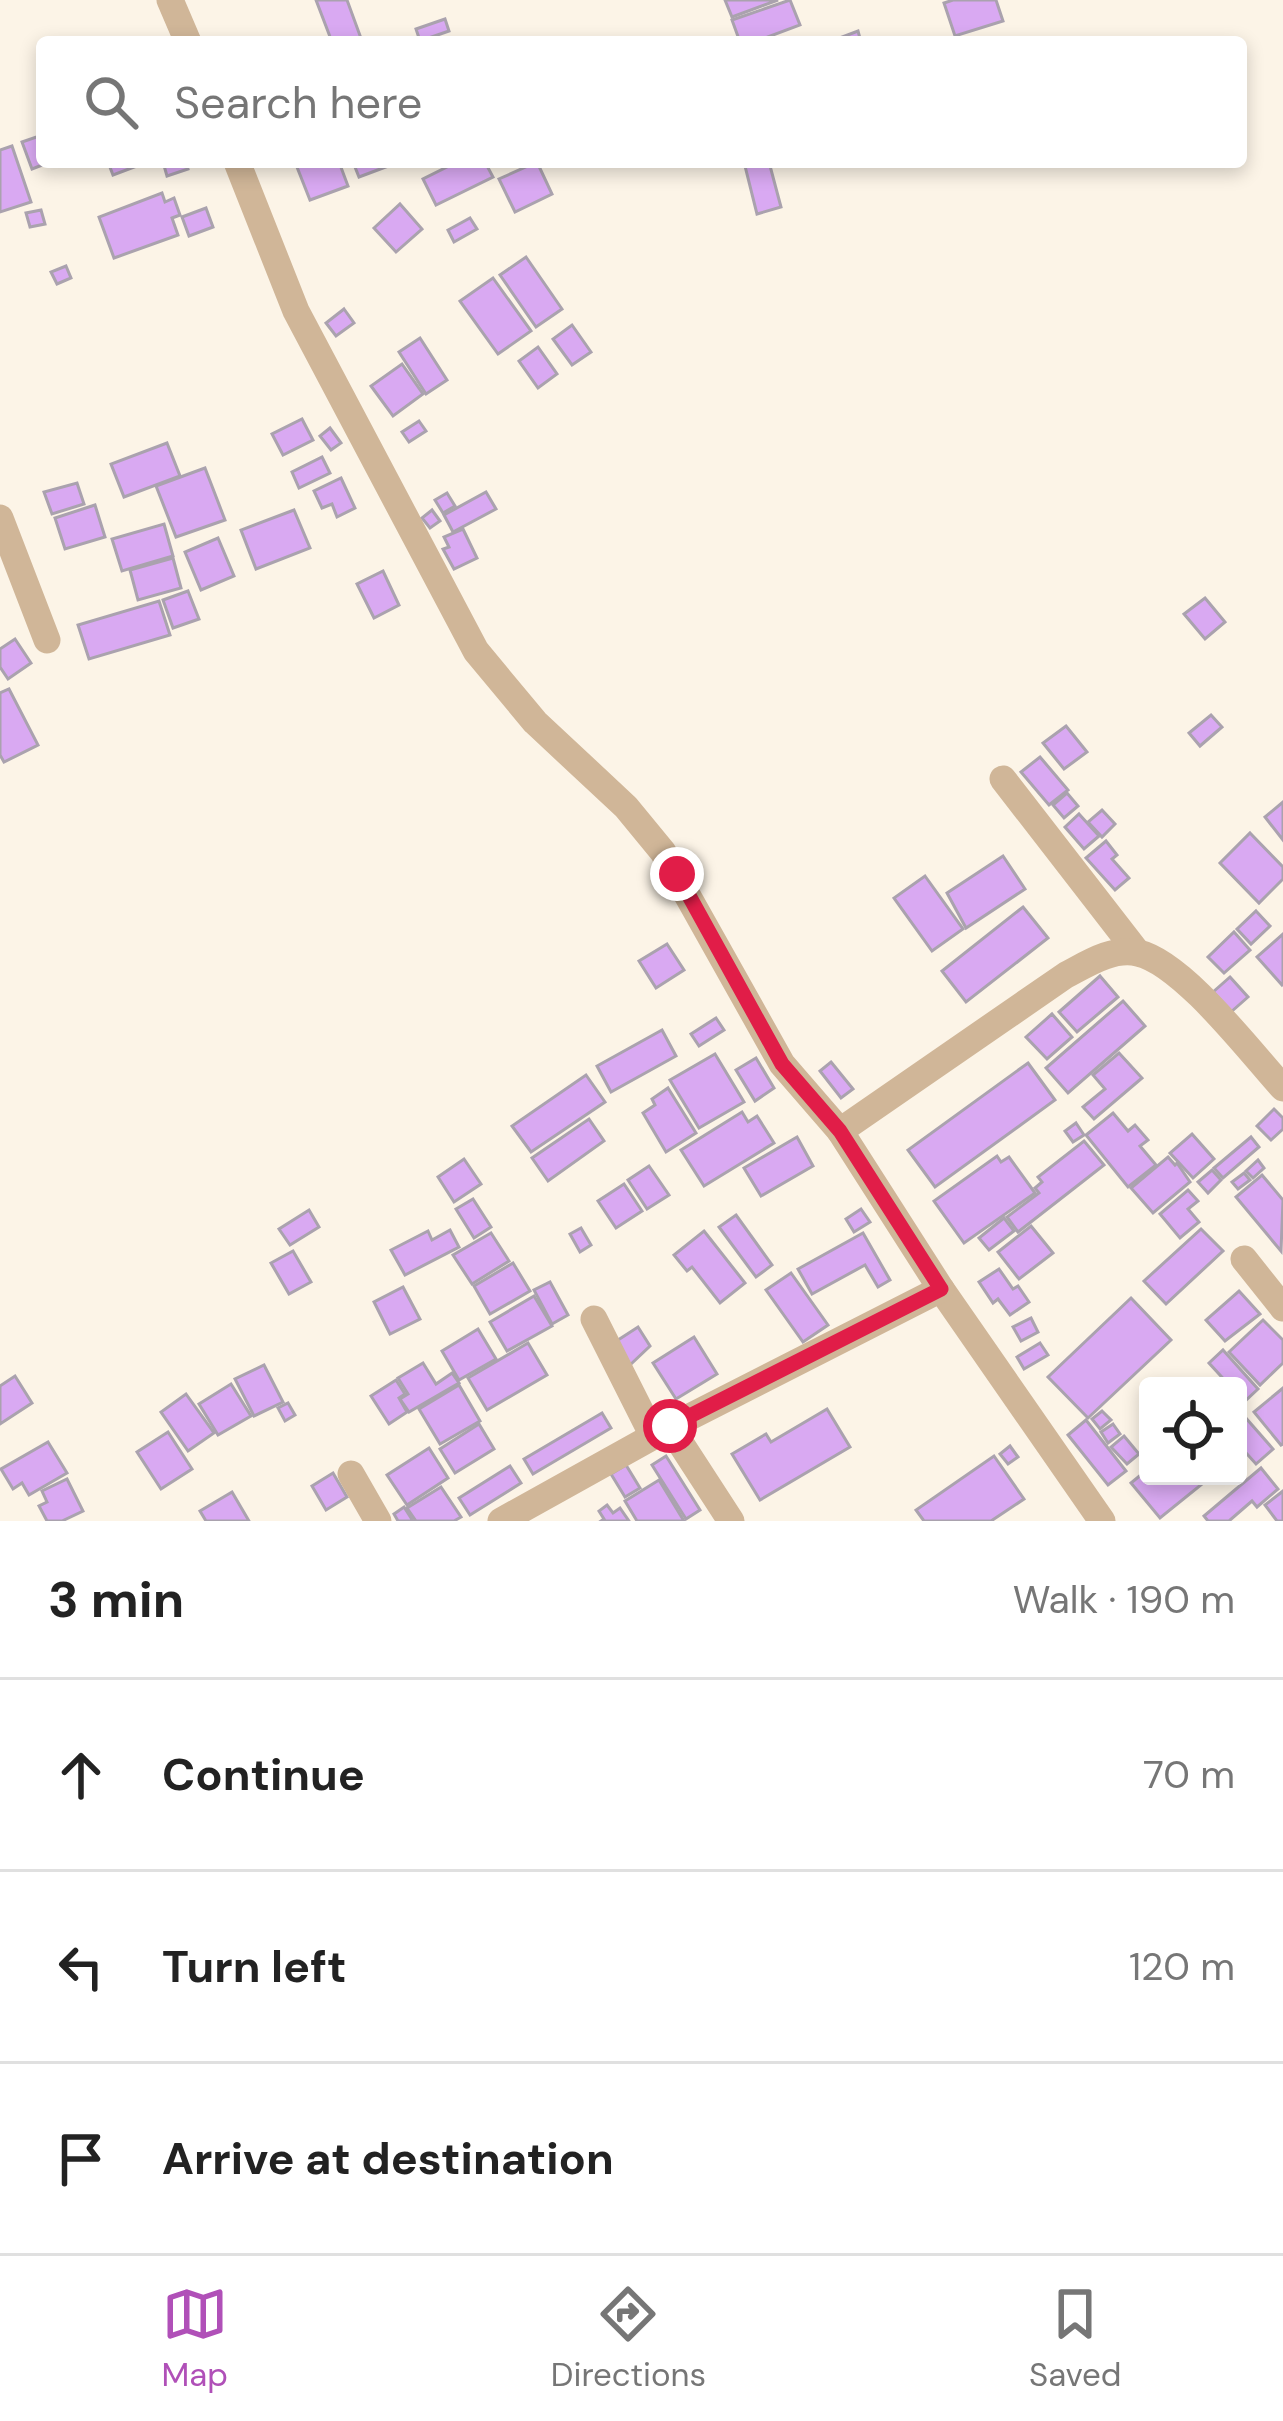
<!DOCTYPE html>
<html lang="en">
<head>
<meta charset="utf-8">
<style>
  body { margin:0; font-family:"DM Sans",sans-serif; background:#f6f6f6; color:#222 }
  .controls { position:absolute; right:36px; bottom:36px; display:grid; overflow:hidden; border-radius:12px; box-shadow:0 6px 18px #0003 }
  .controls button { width:108px; height:108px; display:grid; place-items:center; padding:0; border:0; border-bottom:3px solid #e0e0e0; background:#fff; color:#222; font:60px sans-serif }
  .stop { position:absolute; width:36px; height:36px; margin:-27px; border:9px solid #e11d48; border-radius:50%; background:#fff }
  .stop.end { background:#e11d48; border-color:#fff; box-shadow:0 3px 12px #0008 }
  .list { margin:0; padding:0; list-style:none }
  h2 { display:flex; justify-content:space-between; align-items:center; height:156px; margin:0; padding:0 48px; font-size:51px }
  h2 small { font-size:39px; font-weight:400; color:#767676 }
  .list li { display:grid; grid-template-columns:78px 1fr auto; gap:36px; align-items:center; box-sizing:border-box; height:192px; padding:0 48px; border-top:3px solid #e0e0e0 }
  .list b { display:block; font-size:45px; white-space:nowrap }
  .list em { font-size:39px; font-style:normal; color:#767676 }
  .icon { flex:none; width:66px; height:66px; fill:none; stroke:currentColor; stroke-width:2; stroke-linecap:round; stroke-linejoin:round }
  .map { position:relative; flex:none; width:1283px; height:1521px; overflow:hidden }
  .search { position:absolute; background:#fff; box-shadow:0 6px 18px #0003; left:36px; right:36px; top:36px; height:132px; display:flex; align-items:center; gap:30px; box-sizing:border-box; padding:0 42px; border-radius:12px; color:#767676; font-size:45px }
  .sheet { height:732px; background:#fff }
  nav { display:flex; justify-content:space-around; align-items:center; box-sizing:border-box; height:168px; border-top:3px solid #e0e0e0; background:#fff; font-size:33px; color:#767676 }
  nav a { display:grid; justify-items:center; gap:6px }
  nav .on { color:#b050b8 }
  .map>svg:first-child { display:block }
  .building { fill:#d9a9f2; stroke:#aaa2ae; stroke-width:3 }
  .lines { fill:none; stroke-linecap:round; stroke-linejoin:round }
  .minor { stroke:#d0b698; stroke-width:27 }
  .route { stroke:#e11d48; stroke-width:15 }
</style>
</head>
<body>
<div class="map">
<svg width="1283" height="1521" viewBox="0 0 1283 1521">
  <rect width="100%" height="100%" fill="#fcf4e7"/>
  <g class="building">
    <polygon points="316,0 347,0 362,41 332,42"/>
    <polygon points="725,0 778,0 732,17"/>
    <polygon points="790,0 800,25 754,42 740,42 732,20"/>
    <polygon points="953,0 996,0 1003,21 955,36 944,3"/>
    <polygon points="445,19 449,31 420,41 416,29"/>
    <polygon points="858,31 861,42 829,42"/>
    <polygon points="42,135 42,162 50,162 32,169 22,142"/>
    <polygon points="12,146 31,202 0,212 0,150"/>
    <polygon points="108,162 145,162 145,163 113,175"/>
    <polygon points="163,162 186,162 188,169 167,176"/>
    <polygon points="295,162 339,162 348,186 310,200"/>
    <polygon points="353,162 399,162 359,177"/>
    <polygon points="457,162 485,162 493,177 436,205 423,179"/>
    <polygon points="537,162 552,194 515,212 499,179"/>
    <polygon points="744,162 769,162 781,207 757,214"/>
    <polygon points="162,193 165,202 174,198 180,215 172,218 178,235 114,258 99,217"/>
    <polygon points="400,204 422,229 396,252 374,228"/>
    <polygon points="206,208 213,227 189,236 182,217"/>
    <polygon points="41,210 45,224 30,227 26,213"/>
    <polygon points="470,218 477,229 454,242 448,230"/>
    <polygon points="526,257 562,309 536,327 500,275"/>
    <polygon points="66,266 71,278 57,284 51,272"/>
    <polygon points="493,278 531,331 498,354 460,301"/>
    <polygon points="344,309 354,323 336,336 326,323"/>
    <polygon points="572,325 591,352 572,365 553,339"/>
    <polygon points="420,338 447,380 426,394 399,352"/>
    <polygon points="538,347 557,374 538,388 519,361"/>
    <polygon points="402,364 423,394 393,416 371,386"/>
    <polygon points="302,419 313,440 283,455 272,434"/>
    <polygon points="419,421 426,431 409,442 402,432"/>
    <polygon points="330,428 341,443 331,450 320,436"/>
    <polygon points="167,443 180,476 124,497 111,464"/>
    <polygon points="322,457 330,473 299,488 292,472"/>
    <polygon points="205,468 225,520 176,537 156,486"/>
    <polygon points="341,478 355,508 337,517 332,504 322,508 314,491"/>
    <polygon points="77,483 84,504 52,514 44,492"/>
    <polygon points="486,492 496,509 453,532 444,515"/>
    <polygon points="447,493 455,506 443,513 435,500"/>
    <polygon points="95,505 105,537 65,549 55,518"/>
    <polygon points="294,510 310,548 256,569 241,530"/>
    <polygon points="432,510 440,521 430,528 422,518"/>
    <polygon points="164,524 173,556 122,571 112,539"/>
    <polygon points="463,529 477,558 454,569 443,549 449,547 444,537"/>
    <polygon points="218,538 234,576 201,590 185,552"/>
    <polygon points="173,558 181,588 138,600 130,570"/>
    <polygon points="383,571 399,605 374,618 357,584"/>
    <polygon points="188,591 199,619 173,628 163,600"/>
    <polygon points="1205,598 1225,622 1205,639 1184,614"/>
    <polygon points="159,601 170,635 89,659 78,625"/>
    <polygon points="15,639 31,663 8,679 0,667 0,649"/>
    <polygon points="9,689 38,745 4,762 0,755 0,693"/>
    <polygon points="1211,715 1222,727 1200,746 1189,733"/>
    <polygon points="1066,726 1087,752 1064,769 1043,743"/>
    <polygon points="1040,757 1068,790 1049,805 1021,772"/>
    <polygon points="1067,793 1078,806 1064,818 1053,805"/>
    <polygon points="1283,802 1283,840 1265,817"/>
    <polygon points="1102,810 1115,824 1102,837 1088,822"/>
    <polygon points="1079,814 1099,836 1084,849 1065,827"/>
    <polygon points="1250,833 1283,867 1283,879 1259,903 1220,863"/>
    <polygon points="1106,841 1117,855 1112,859 1129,878 1115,890 1086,858"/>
    <polygon points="1003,856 1025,889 966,928 947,893"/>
    <polygon points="925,876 963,929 932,951 894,898"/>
    <polygon points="1023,907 1048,938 966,1002 942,971"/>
    <polygon points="1256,911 1270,926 1251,944 1237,929"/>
    <polygon points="1234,932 1250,950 1224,973 1208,957"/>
    <polygon points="1283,934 1283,984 1282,985 1257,957"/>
    <polygon points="667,944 684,970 656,988 639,961"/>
    <polygon points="1100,976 1118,997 1077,1032 1059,1012"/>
    <polygon points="1230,977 1248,997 1231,1012 1213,992"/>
    <polygon points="1123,1001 1145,1026 1068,1093 1046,1068"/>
    <polygon points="1052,1014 1072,1037 1047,1059 1026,1037"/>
    <polygon points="716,1018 724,1030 699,1046 691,1034"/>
    <polygon points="662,1030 676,1056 611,1092 597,1066"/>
    <polygon points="1119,1053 1142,1078 1094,1119 1083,1107 1105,1089 1093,1075"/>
    <polygon points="715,1054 744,1102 699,1128 670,1080"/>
    <polygon points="756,1058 774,1088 755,1101 736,1070"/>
    <polygon points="831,1062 853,1089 841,1098 820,1071"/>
    <polygon points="1028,1063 1055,1100 935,1187 908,1150"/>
    <polygon points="586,1075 605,1102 531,1152 512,1126"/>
    <polygon points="668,1088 696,1133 666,1152 643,1113 655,1105 652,1099"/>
    <polygon points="1274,1109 1283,1118 1283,1129 1271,1140 1257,1126"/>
    <polygon points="742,1112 748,1122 757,1116 774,1143 704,1186 681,1150"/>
    <polygon points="1113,1113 1128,1131 1135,1125 1148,1140 1140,1146 1156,1165 1128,1187 1086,1135"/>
    <polygon points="589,1119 604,1141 548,1181 532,1158"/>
    <polygon points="1076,1123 1084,1135 1073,1142 1065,1131"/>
    <polygon points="1192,1134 1214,1159 1193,1178 1170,1153"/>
    <polygon points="797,1137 813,1166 761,1196 744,1168"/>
    <polygon points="1251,1137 1259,1147 1223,1178 1214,1168"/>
    <polygon points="1084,1141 1104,1165 1018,1232 1007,1217 1039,1193 1035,1188 1042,1182 1038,1177"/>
    <polygon points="997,1156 1001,1162 1009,1157 1035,1193 964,1243 934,1201"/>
    <polygon points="1168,1157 1175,1165 1177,1163 1190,1182 1153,1213 1131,1188"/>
    <polygon points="464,1159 481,1184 454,1202 438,1177"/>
    <polygon points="1258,1160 1264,1168 1253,1178 1246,1171"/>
    <polygon points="649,1166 669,1195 647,1209 628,1180"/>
    <polygon points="1212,1170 1221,1180 1208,1193 1198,1182"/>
    <polygon points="1244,1173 1250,1180 1238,1189 1232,1182"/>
    <polygon points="1262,1175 1283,1200 1281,1251 1236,1197"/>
    <polygon points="624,1184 642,1211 616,1228 598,1201"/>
    <polygon points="1188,1190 1198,1201 1188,1209 1199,1222 1180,1238 1160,1214"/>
    <polygon points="473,1199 491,1227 474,1238 456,1209"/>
    <polygon points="861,1209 870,1222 854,1232 846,1219"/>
    <polygon points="309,1210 319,1227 290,1245 279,1229"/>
    <polygon points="736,1215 772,1265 756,1277 719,1227"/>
    <polygon points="1004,1218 1014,1231 989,1250 979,1238"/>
    <polygon points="1031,1226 1053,1253 1019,1279 998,1252"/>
    <polygon points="581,1228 591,1245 580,1252 570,1234"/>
    <polygon points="1201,1229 1223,1251 1166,1304 1144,1281"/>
    <polygon points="450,1230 459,1247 405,1275 391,1250 428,1231 432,1240"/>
    <polygon points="704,1231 745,1283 720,1303 692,1267 687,1271 674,1255"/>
    <polygon points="491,1233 509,1261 472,1284 453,1255"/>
    <polygon points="863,1233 890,1280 878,1287 865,1265 812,1294 798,1269"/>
    <polygon points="293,1251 311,1282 289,1294 271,1263"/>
    <polygon points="513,1263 530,1291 490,1314 474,1286"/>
    <polygon points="999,1269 1013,1289 1018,1286 1029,1302 1010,1315 998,1299 993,1303 979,1282"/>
    <polygon points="791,1273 828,1325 803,1342 766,1290"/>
    <polygon points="550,1282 568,1315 552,1324 534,1290"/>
    <polygon points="403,1287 420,1319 390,1334 374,1302"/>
    <polygon points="1239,1291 1260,1314 1225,1341 1206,1320"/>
    <polygon points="534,1296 552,1326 507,1351 490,1322"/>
    <polygon points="1131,1298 1171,1340 1088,1418 1048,1377"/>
    <polygon points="1031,1318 1038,1332 1021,1341 1013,1327"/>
    <polygon points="1263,1320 1283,1340 1283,1363 1260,1385 1229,1352"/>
    <polygon points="638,1327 650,1346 630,1365 615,1342"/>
    <polygon points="478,1329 496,1359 459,1380 442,1351"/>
    <polygon points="694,1337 717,1374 676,1399 653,1363"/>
    <polygon points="528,1343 547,1375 487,1410 468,1378"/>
    <polygon points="1040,1343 1048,1355 1024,1369 1017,1357"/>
    <polygon points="1223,1350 1258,1389 1244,1402 1238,1395 1238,1386 1230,1386 1209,1363"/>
    <polygon points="423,1363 436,1384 452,1373 459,1383 409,1412 400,1399 408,1394 398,1378"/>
    <polygon points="264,1365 283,1402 254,1416 235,1379"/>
    <polygon points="15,1376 32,1403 0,1424 0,1386"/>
    <polygon points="396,1380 405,1394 399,1398 407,1412 389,1424 371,1396"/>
    <polygon points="231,1384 251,1416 218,1435 199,1404"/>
    <polygon points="459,1385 480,1421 440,1444 419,1409"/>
    <polygon points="1283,1388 1283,1444 1281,1445 1254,1412"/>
    <polygon points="186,1394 214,1433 188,1451 161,1412"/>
    <polygon points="288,1403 295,1415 285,1421 278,1408"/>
    <polygon points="827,1409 850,1447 760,1500 732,1454 766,1434 771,1442"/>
    <polygon points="1238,1409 1273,1449 1256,1464 1238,1444"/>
    <polygon points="1102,1411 1111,1420 1100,1429 1092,1419"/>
    <polygon points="602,1413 611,1428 533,1474 524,1459"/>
    <polygon points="1086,1420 1126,1471 1108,1485 1068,1435"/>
    <polygon points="479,1424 494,1449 455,1473 440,1449"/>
    <polygon points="1113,1424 1120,1434 1108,1443 1101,1432"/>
    <polygon points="168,1432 192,1469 161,1489 137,1452"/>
    <polygon points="1124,1436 1139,1454 1127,1464 1111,1447"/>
    <polygon points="48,1442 67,1473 29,1495 22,1483 13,1489 1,1469"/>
    <polygon points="1010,1446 1018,1457 1008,1464 1000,1454"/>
    <polygon points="429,1448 448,1478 407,1505 387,1475"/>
    <polygon points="666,1456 700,1510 686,1519 652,1465"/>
    <polygon points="994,1456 1024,1499 991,1521 924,1521 916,1510"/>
    <polygon points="626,1465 640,1488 625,1497 611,1474"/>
    <polygon points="510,1466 521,1483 470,1515 459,1498"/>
    <polygon points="1261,1468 1278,1489 1257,1507 1252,1501 1229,1521 1208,1521 1204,1516"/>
    <polygon points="1148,1469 1148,1476 1212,1476 1160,1518 1131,1483"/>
    <polygon points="333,1473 347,1497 326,1510 312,1486"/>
    <polygon points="67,1479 83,1511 62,1521 47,1521 39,1506 47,1502 42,1491"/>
    <polygon points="659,1480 684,1521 637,1521 625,1501"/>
    <polygon points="441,1487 461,1517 454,1521 416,1521 407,1508"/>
    <polygon points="1283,1491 1283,1521 1277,1521 1265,1505"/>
    <polygon points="232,1492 249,1521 206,1521 200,1511"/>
    <polygon points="607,1505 613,1513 620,1508 629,1521 601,1521 604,1519 599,1511"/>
    <polygon points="404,1507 413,1521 398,1521 394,1514"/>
  </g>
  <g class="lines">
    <g class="minor">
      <polyline points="170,0 188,42"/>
      <polyline points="237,162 296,311 476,651 535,722 626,807 663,852 782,1064 840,1131 941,1289 1102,1521"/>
      <polyline points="0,518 47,640"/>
      <polyline points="1003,779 1137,952"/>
      <path d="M840,1131L1066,975C1087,964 1113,947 1138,953C1183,963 1251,1053 1283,1088"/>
      <polyline points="1244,1259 1283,1308"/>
      <polyline points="594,1319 653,1436"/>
      <polyline points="670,1427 731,1521"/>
      <polyline points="351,1474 378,1521"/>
      <polyline points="501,1521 670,1427 941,1289"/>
    </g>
  </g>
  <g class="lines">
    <polyline class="route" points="670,1426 941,1289 840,1131 782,1064 677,874"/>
  </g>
</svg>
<div class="controls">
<button><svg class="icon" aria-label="locate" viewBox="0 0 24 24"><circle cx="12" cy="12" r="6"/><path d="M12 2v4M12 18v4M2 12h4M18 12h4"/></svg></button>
</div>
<div class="stop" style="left:670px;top:1426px"></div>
<div class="stop end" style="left:677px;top:874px"></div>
<div class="search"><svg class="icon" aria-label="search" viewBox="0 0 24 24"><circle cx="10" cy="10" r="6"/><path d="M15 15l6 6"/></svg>Search here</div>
</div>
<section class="sheet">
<h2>3 min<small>Walk · 190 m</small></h2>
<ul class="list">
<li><svg class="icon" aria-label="ahead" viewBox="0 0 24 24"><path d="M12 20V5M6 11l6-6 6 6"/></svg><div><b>Continue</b></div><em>70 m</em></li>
<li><svg class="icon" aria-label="left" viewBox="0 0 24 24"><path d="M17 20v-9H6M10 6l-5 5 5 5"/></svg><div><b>Turn left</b></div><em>120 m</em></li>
<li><svg class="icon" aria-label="arrive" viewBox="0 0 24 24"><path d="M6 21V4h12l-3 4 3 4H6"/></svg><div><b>Arrive at destination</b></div></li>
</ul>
</section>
<nav>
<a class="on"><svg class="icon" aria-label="map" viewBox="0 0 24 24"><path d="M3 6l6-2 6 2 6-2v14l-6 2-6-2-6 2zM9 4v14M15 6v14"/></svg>Map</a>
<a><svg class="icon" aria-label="directions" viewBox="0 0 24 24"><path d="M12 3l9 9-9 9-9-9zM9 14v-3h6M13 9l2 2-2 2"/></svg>Directions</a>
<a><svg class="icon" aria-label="saved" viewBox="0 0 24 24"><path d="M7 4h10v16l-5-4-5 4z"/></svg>Saved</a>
</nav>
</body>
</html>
